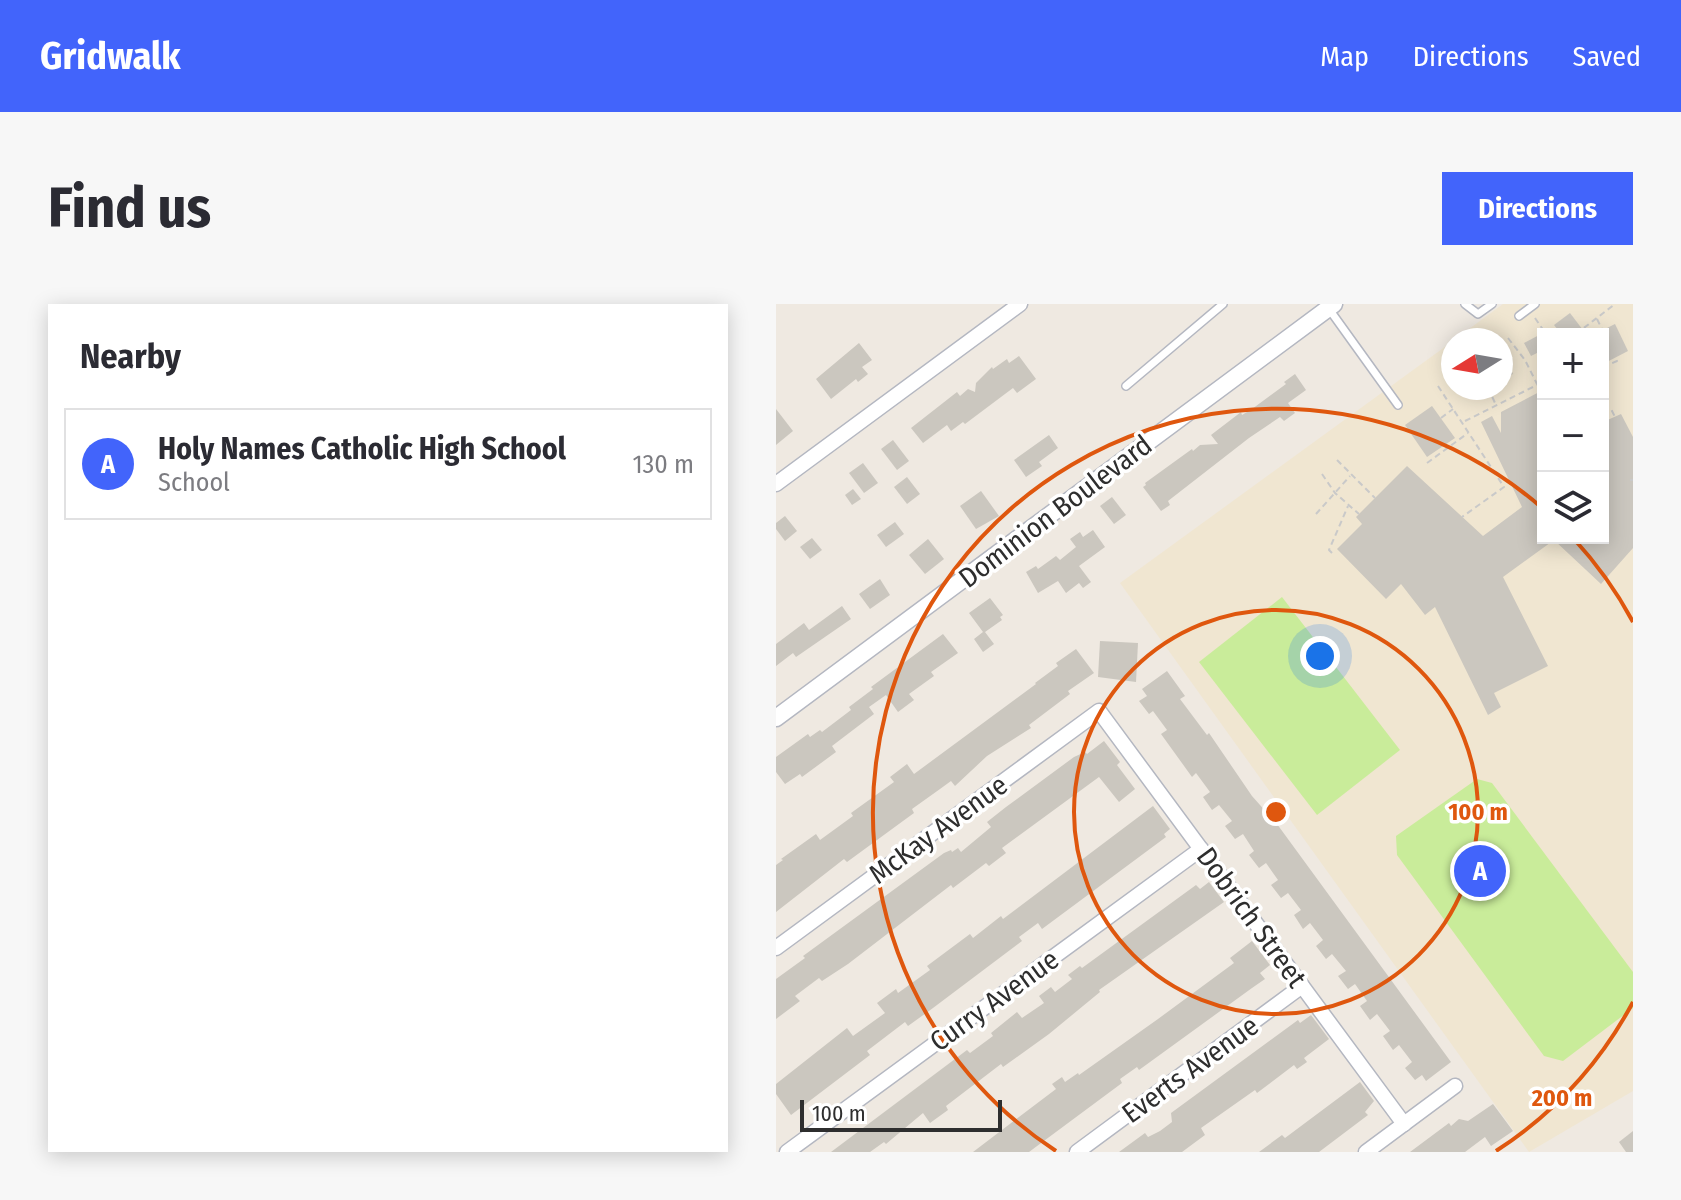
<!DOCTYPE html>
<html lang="en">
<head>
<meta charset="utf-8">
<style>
  body { margin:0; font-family:"Fira Sans Condensed",sans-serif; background:#f7f7f7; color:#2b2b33 }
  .controls { position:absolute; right:24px; top:24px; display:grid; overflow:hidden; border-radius:0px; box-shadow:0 4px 20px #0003 }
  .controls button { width:72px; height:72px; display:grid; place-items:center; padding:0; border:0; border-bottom:2px solid #e1e1e2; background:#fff; color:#2b2b33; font:40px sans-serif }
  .compass { position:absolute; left:665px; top:24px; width:72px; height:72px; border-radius:50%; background:#fff; box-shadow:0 4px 20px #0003; rotate:259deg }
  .scale { position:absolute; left:24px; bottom:20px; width:202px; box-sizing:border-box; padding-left:8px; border:4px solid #2e2e2e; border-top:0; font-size:22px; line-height:28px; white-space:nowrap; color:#2e2e2e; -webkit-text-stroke:6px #fff; paint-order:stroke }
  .you { position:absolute; left:544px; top:352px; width:28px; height:28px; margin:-20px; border:6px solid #fff; border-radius:50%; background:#1a73e8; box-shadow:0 0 0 12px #1a73e833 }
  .badge { display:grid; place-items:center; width:52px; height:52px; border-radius:50%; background:#4264fb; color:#fff; font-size:26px; font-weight:700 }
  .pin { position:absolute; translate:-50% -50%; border:4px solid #fff; box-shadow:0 2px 8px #0006 }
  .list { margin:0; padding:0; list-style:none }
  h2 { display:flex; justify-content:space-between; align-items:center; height:104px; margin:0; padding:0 32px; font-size:34px }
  h2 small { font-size:26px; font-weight:400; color:#7c7c81 }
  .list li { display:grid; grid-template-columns:52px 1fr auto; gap:24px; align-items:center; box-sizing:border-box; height:112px; margin:0 16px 16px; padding:0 16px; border:2px solid #e1e1e2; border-radius:0px }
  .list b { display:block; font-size:30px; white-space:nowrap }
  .list p { margin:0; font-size:26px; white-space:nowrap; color:#7c7c81 }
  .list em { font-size:26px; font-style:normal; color:#7c7c81 }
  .icon { flex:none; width:44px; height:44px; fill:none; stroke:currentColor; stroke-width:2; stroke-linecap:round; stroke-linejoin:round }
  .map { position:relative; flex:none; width:857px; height:848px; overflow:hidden; border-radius:0px }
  header { display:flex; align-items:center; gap:48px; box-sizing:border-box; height:112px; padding:0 40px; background:#4264fb; color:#fff }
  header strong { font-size:38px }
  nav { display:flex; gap:44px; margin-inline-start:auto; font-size:28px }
  .intro { display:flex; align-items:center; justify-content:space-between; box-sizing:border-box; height:192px; padding:0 48px }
  h1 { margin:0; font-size:56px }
  .button { padding:20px 36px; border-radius:0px; background:#4264fb; color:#fff; font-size:28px; font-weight:700 }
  main { display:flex; gap:48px; padding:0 48px }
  aside { flex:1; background:#fff; border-radius:0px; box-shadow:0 4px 20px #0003 }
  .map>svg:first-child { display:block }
  .education { fill:#f0e6d1; fill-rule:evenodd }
  .pitch { fill:#c9ec9a }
  .building { fill:#cbc7bf }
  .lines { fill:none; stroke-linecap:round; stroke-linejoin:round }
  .service-casing { stroke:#b4b7c1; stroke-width:10 }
  .minor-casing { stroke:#b4b7c1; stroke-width:17 }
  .tertiary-casing { stroke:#b4b7c1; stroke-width:19 }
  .path { stroke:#c9c9c9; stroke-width:2; stroke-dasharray:6 4; stroke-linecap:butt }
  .service { stroke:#fff; stroke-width:7 }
  .minor { stroke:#fff; stroke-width:14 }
  .tertiary { stroke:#fff; stroke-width:16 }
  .ring { fill:none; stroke:#df570e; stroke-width:4 }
  .labels { text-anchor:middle; stroke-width:7; stroke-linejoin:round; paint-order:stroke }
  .street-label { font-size:28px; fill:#2e2e2e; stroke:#fff }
  .centre { fill:#df570e; stroke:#fff; stroke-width:4 }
  .ring-label { font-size:24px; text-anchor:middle; font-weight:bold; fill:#df570e; stroke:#fff; stroke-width:7; stroke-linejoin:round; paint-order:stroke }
</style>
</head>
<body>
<header>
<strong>Gridwalk</strong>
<nav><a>Map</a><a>Directions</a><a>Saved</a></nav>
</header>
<div class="intro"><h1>Find us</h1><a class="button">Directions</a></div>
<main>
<aside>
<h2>Nearby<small></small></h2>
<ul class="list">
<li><span class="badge">A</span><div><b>Holy Names Catholic High School</b><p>School</p></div><em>130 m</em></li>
</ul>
</aside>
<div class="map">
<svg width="857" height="848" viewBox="0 0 857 848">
  <rect width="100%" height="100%" fill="#efe9e1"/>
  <path class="education" d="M727,0H857V787L753,848L344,279L677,37V84H725V36H678ZM767,30H827V234H767Z"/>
  <g class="pitch">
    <polygon points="506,293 624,446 541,511 423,358"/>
    <polygon points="701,475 716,479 857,668 857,704 787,757 768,752 621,551 620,532"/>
  </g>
  <g class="building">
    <polygon points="794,9 810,30 785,30 778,21"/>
    <polygon points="839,20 852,47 827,60 827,26"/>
    <polygon points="767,29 767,46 755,52 748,39"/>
    <polygon points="83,39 96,56 86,63 92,70 82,78 80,75 55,95 40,75"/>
    <polygon points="725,47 737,70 725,76"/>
    <polygon points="243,52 260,75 241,89 237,84 189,120 187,118 175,127 171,121 147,139 135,124 181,88 184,92 192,85 199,88 200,79 216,63 217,65 231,55 233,59"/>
    <polygon points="519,70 530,86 512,99 519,109 508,117 504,113 473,134 392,197 394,201 385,207 367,183 370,181 369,179 416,145 417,147 424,141 442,140 435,131 465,108 466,111 476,105 510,80 508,78"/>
    <polygon points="767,86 767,234 827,234 827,118 845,110 857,133 857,244 825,280 778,236 727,273 772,362 718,389 725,403 712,411 659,303 649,311 625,280 610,295 561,245 586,220 580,213 631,162 707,232 746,203 705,118 716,112 725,129 725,108"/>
    <polygon points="656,102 679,134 651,153 629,121"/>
    <polygon points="0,105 17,127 0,141"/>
    <polygon points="273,131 282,144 263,158 266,162 250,173 238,156"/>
    <polygon points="117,136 133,157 121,166 105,145"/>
    <polygon points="87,159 102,179 88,189 73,169"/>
    <polygon points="131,173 144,190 131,200 118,183"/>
    <polygon points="77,185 85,195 76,201 69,191"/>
    <polygon points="205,187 223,212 200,225 184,202"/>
    <polygon points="336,193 350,211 338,220 324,202"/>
    <polygon points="9,212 21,227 9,237 0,225 0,219"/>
    <polygon points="119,218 128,230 110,243 101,231"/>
    <polygon points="317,226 329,243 303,262 315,278 307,284 303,279 290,289 282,277 262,289 250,268 260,262 262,265 280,252 284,256 300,243 294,235 304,228 307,233"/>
    <polygon points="36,234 46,246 34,255 24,243"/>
    <polygon points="152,235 168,255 149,270 133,251"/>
    <polygon points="104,275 114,291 94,305 83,290"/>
    <polygon points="214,294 227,311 224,313 226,316 209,328 218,340 207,348 198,335 207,328 193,309"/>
    <polygon points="66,302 75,315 20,353 17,349 0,362 0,340 28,319 33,326"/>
    <polygon points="167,330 182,349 155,368 158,372 133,390 138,396 122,408 110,391 93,403 98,410 56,442 60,448 26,473 24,470 9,480 0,468 0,453 32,430 34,433 44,426 46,428 75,406 73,403 97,385 95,383"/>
    <polygon points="324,337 362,339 360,378 322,373"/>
    <polygon points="300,345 318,369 292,387 294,390 253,421 255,424 211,452 179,482 175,477 164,485 136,505 138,509 127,517 71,558 68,555 0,608 0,561 7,556 5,555 40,530 44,536 77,512 75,509 118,478 114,473 131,460 138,470 260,380 259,379 282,362 280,359"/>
    <polygon points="391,367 409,392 404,395 431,431 433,429 476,492 501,520 675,758 650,777 646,771 639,776 629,764 636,758 623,741 617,746 607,732 614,727 601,710 594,716 584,702 591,697 579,680 572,685 562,672 570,667 556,650 550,655 540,642 547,636 534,619 527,625 518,611 525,606 512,589 505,594 495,581 502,576 490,559 483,564 473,551 478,547 467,530 459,535 449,522 456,517 443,501 436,506 427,493 434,488 420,469 416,473 385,430 391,426 377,407 373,410 363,397 371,392 366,385"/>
    <polygon points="328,437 344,458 341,461 359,485 343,498 323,473 226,544 230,549 213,562 210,559 177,584 175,581 72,660 46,677 43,674 19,692 24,697 0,715 0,675 29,654 27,652 168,549 175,546 176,548 182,544 185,548 215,523 211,518 230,503 298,453 309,448 311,450"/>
    <polygon points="377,502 394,525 388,530 390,533 266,625 262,619 243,633 246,637 157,704 132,722 129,718 91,747 94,751 15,811 0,790 0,780 71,724 77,732 109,709 101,699 120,685 122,689 154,666 151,662 194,630 197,634 225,612 227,615"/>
    <polygon points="433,578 448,598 323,686 324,688 273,730 227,763 225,760 170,802 172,806 154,819 147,809 110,840 108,838 94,848 55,848 191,746 194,749 217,732 215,729 241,708 246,714 268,699 263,692 275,683 279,688 296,675 292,671 304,662 306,664 420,581 424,585"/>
    <polygon points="476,637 494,661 484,669 489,675 476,684 363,766 361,763 344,775 346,779 253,848 197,848 280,785 276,780 286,773 289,778 302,769 303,771 382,715 458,659 454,654"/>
    <polygon points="535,711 553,735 528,754 531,758 521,765 518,761 481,789 479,786 425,824 429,831 406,848 343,848 369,829 372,833 384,827 396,818 395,809 522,716 524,719"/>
    <polygon points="584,778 598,797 589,808 592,811 543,848 483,848 506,831 509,834"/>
    <polygon points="717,800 737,827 715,842 709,833 689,848 634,848 673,819 675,822 683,815 692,817"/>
    <polygon points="857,827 857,848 850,848 843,838"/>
  </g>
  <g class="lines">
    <g class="service-casing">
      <g id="service">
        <polyline points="689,0 702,10 716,0"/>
        <polyline points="553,5 622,101"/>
        <polyline points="743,12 759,0"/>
        <polyline points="350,82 447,0"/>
      </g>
    </g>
    <g class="minor-casing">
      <g id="minor">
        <polyline points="0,180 244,0"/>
        <polyline points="0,644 323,407 628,820"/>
        <polyline points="11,848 425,545"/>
        <polyline points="301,848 526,682"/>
        <polyline points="590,848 679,782"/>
      </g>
    </g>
    <g class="tertiary-casing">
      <polyline id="tertiary" points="0,414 558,0"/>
    </g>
    <g class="path">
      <polyline points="759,14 770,30"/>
      <polyline points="821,15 827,27"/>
      <polyline points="800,30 839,0"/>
      <polyline points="732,34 749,56 761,80"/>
      <polyline points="827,63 841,57 839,54"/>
      <polyline points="662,82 728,183 686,213"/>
      <polyline points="712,84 720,101"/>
      <polyline points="827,108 835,105 839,113"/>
      <polyline points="665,114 677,105"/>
      <polyline points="689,117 767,78"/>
      <polyline points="561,156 599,194"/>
      <polyline points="651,159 692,129"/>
      <polyline points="546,170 559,189 583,210"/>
      <polyline points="854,176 857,176"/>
      <polyline points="540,210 574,172"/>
      <polyline points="556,249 553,246 572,202"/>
    </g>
    <use href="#service" class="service"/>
    <use href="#minor" class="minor"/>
    <use href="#tertiary" class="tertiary"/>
  </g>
  <g class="ring">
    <circle cx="500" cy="508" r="202"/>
    <path d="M857 698A404 404 0 0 1 720 847M280 847A404 404 0 1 1 765 203M798 235A404 404 0 0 1 857 318"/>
  </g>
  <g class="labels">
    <g class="street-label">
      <text transform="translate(279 207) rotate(-37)" y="10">Dominion Boulevard</text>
      <text transform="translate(162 525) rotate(-36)" y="10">McKay Avenue</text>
      <text transform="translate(476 613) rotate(54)" y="10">Dobrich Street</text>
      <text transform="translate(218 696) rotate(-36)" y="10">Curry Avenue</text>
      <text transform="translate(414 765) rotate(-36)" y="10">Everts Avenue</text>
    </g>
  </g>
  <circle cx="500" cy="508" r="12" class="centre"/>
  <g class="ring-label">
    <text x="702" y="516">100 m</text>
    <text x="786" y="802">200 m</text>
  </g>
</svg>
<div class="controls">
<button>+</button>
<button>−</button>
<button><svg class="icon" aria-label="layers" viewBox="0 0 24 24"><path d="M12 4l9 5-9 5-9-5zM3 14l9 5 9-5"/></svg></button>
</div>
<svg class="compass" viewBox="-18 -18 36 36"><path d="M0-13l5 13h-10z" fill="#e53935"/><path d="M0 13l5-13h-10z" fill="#7c7c81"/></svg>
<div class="scale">100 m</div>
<div class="you"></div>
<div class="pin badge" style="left:704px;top:567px">A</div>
</div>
</main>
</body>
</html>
